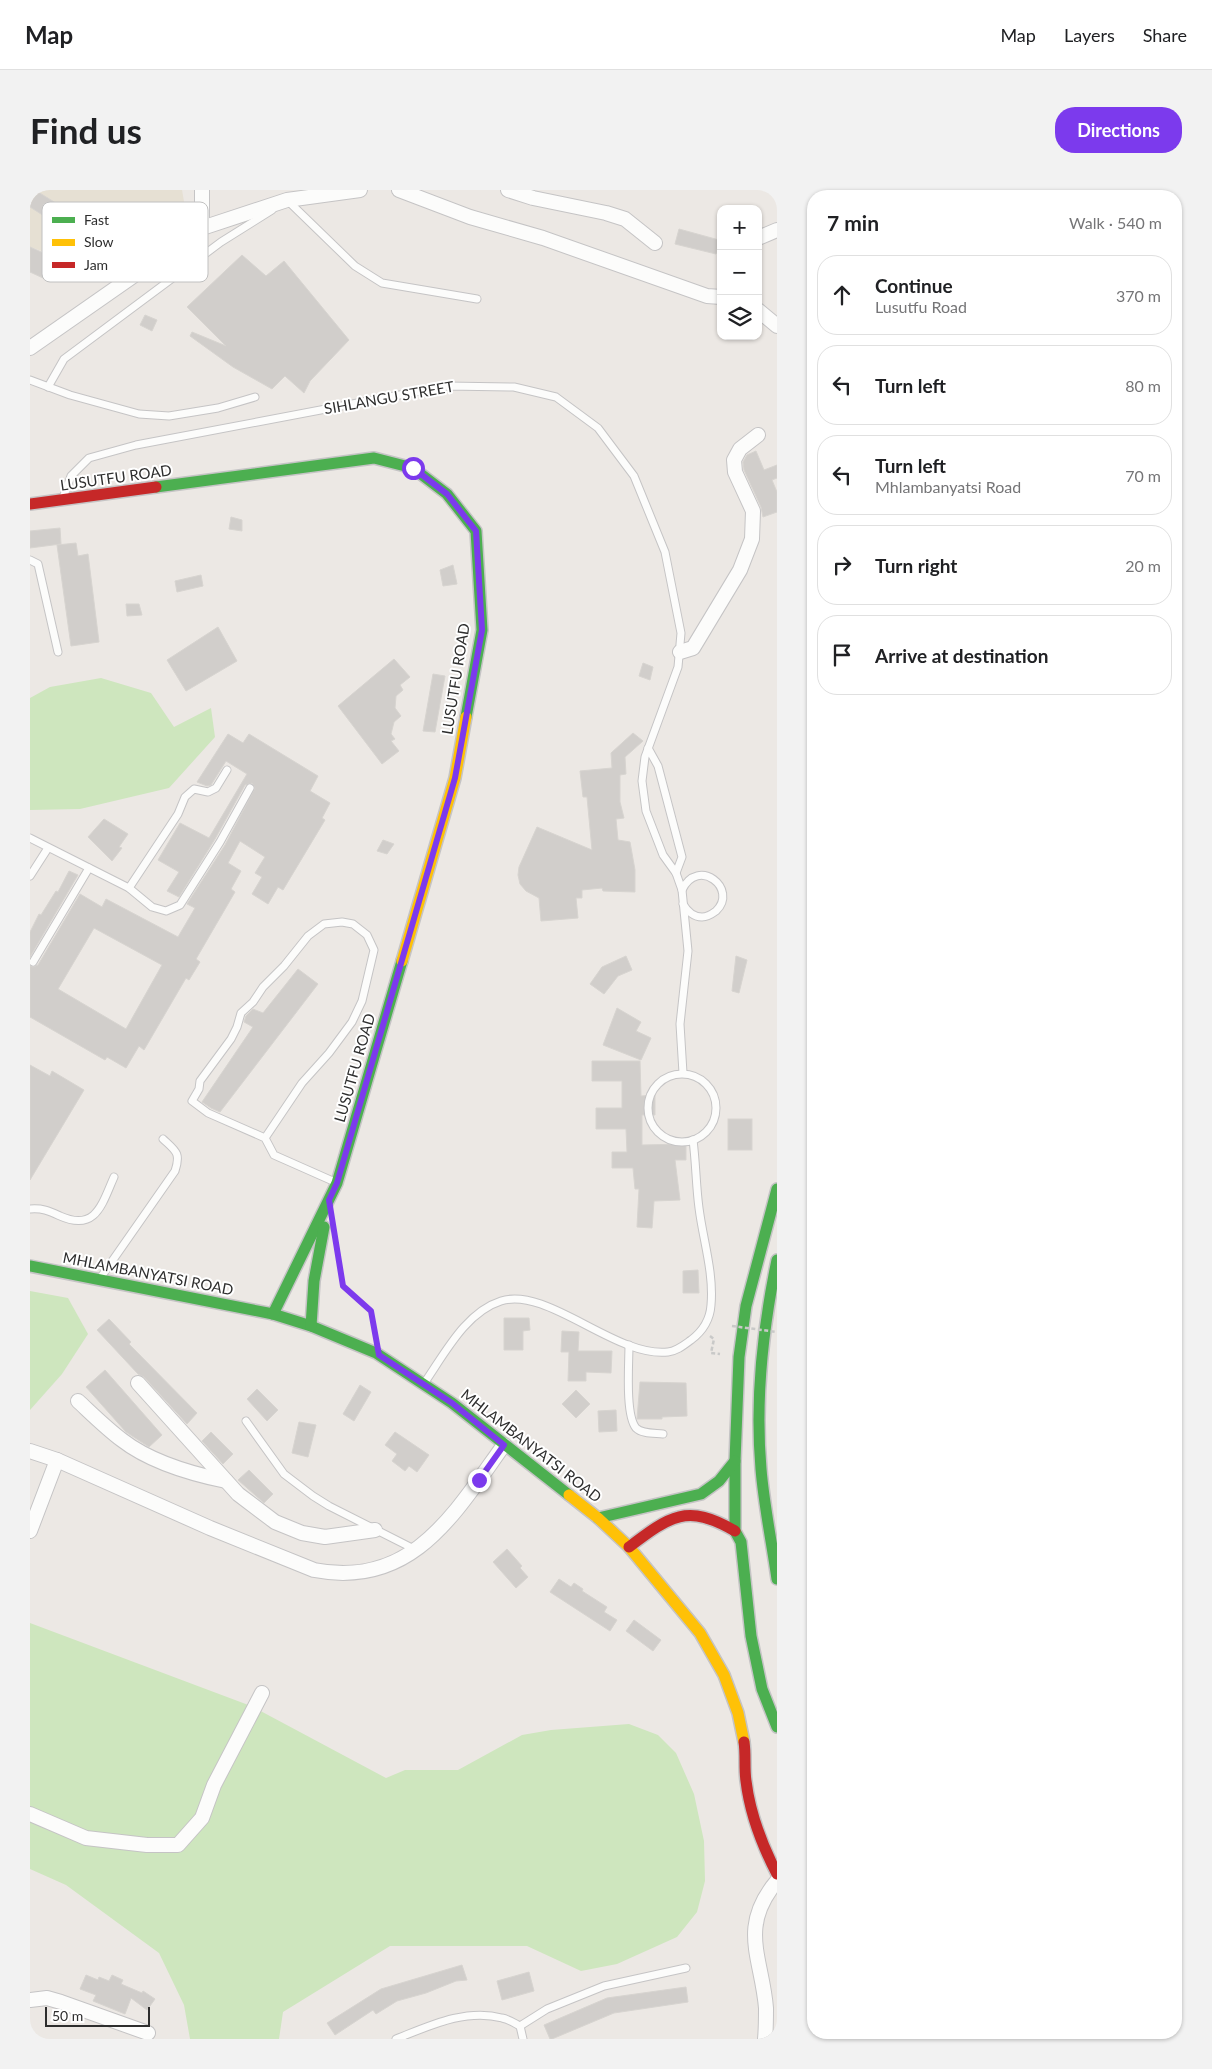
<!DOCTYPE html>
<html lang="en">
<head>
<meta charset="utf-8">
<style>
  body { margin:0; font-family:Lato,sans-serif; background:#f2f2f2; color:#202124 }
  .controls { position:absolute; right:15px; top:15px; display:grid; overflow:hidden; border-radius:10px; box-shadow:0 1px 4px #0004 }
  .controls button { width:45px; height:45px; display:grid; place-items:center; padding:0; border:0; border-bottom:1px solid #e0e0e0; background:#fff; color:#202124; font:25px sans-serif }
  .scale { position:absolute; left:15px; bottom:12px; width:105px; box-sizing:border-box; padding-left:5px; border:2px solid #2e2e2e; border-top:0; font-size:14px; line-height:18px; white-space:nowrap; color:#2e2e2e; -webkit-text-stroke:4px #fff; paint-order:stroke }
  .stop { position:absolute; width:15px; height:15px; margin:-11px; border:4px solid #7c3aed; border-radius:50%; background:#fff }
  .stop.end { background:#7c3aed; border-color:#fff; box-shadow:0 1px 5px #0008 }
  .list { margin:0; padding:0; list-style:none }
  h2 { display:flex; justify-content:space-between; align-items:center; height:65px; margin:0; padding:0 20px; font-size:21px }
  h2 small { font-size:16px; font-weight:400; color:#757577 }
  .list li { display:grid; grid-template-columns:32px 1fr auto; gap:15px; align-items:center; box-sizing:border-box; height:80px; margin:0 10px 10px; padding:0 10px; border:1px solid #e0e0e0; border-radius:20px }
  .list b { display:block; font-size:19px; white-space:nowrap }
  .list p { margin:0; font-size:16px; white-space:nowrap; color:#757577 }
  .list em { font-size:16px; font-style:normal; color:#757577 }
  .icon { flex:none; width:28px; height:28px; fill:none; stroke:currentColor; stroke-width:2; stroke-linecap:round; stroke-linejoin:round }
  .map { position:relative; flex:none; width:747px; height:1849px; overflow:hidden; border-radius:20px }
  header { display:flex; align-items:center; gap:30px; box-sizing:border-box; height:70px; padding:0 25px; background:#fff; border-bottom:1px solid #e0e0e0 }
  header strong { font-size:24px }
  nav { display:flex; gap:28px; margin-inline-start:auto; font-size:18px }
  .intro { display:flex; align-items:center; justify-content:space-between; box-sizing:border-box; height:120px; padding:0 30px }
  h1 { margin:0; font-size:35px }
  .button { padding:12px 22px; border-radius:20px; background:#7c3aed; color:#fff; font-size:18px; font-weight:700 }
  main { display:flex; gap:30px; padding:0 30px }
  aside { flex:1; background:#fff; border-radius:20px; box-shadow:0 1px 4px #0004 }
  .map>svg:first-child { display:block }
  .education { fill:#e6e0d3 }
  .green { fill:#cee6be }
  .building { fill:#d1cecb; stroke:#d7d4d0; fill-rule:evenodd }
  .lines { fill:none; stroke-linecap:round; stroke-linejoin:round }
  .lane-casing { stroke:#c5c4c5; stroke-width:9 }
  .street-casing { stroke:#c5c4c5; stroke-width:16 }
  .fast-casing { stroke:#c5c4c5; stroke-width:14 }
  .slow-casing { stroke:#c5c4c5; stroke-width:14 }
  .jam-casing { stroke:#c5c4c5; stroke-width:14 }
  .path { stroke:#c9c9c8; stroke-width:2.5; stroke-dasharray:4 2.5; stroke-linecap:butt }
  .lane { stroke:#fcfcfb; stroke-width:7 }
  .street { stroke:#fcfcfb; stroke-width:14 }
  .fast { stroke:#4caf50; stroke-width:11 }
  .slow { stroke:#ffc107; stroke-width:11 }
  .jam { stroke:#c62828; stroke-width:11 }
  .path-bridge { stroke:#c9c9c8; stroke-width:2.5; stroke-dasharray:4 2.5; stroke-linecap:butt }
  .route { stroke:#7c3aed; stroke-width:6 }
  .labels { text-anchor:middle; stroke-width:4; stroke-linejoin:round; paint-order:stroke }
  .street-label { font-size:15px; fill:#2e2e2e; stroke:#fff }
  .key { fill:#fff; stroke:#c0c0c0; stroke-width:1 }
  .key-label { font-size:14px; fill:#2e2e2e }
</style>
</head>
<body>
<header>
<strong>Map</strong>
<nav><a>Map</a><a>Layers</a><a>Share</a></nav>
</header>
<div class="intro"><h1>Find us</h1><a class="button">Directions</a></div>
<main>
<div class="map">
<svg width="747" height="1849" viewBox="0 0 747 1849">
  <rect width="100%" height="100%" fill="#ece8e4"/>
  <polygon class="education" points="0,0 152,0 157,29 75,83 0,57"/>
  <g class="green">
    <polygon points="71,488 121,503 144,537 181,518 185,547 139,598 50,619 0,620 0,508 20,497"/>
    <polygon points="0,1101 38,1108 58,1144 32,1184 0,1220"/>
    <polygon points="0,1433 221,1516 356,1588 375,1580 428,1580 492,1545 521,1540 599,1534 628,1545 646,1563 664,1604 674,1651 675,1691 667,1722 647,1747 587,1774 551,1781 497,1756 360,1756 253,1822 249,1849 160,1849 154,1815 129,1763 36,1695 0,1679"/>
  </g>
  <g class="building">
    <polygon points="0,0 5,0 56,32 47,47 0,17"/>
    <polygon points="649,39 689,50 686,64 645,54"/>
    <polygon points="0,57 27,69 13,88 0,82"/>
    <polygon points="212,65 236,86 254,71 319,150 280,191 274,203 255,186 242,199 203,177 160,146 162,142 196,156 157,117"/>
    <polygon points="115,125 127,130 122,141 110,135"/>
    <polygon points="726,261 734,280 747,275 747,288 742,290 747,302 747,322 733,327 731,317 714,280 713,272 717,265"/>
    <polygon points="201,327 212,330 212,341 199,339"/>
    <polygon points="30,338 31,354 0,358 0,341"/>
    <polygon points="46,353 48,366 58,364 69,452 41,456 27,355"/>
    <polygon points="423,375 427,394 413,396 410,380"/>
    <polygon points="171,385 173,396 147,402 145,391"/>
    <polygon points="96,414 109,414 112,425 97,426"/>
    <polygon points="188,437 207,471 156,501 137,470"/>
    <polygon points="364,469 380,487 370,495 373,500 366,506 365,518 371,526 364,532 361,544 365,549 361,551 369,561 352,574 308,516"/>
    <polygon points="613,473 623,477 620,490 609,486"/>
    <polygon points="403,484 415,486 405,542 393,541"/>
    <polygon points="603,543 613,551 595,567 596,584 590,585 590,612 594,628 586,629 588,650 600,652 605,680 605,702 573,701 572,698 552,700 552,708 546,708 548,728 511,731 509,708 496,701 490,694 488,685 489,677 507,637 562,660 557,607 553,607 550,581 582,578 581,563"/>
    <path d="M198,544L213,553L219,544L288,586L280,601L300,613L292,628L295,630L253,700L248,697L238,714L222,704L232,687L225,683L235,667L210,651L198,673L211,681L201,699L205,702L166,769L170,772L159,790L156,788L114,860L109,856L96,878L77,867L75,870L0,827V776L3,777L8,775L50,704L72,717L76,709L148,747L165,718L157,714L195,655L225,598L222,593L215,595L185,649L149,707L137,701L149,682L128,670L150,633L179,648L217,584L196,571L181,595L177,596L167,592ZM64,738L132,775L96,839L28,799Z"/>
    <polygon points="74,629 98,644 89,657 92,658 82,671 58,647"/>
    <polygon points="353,650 364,654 357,664 347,661"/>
    <polygon points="39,681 48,685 0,767 0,742 9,724 11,725 26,701 28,702"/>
    <polygon points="596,766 602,780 588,786 574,804 560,794 572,777"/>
    <polygon points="706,766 717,770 709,803 702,801"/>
    <polygon points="268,779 288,794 190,922 181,918 172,912 223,837 214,832 216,826 223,819 233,823"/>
    <polygon points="587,818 611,832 606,841 621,848 611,870 573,855"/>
    <polygon points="562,871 610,871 611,906 625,905 625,925 612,925 612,955 656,954 656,970 645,970 650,1010 624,1011 622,1038 607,1037 609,999 605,999 603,978 582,978 582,962 597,962 596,939 566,939 566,918 592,918 592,891 562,891"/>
    <polygon points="0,875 20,886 22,881 54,900 0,990"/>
    <rect x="698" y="929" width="24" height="31"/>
    <polygon points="668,1080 669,1103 653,1103 653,1081"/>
    <polygon points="474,1128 499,1128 500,1140 493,1141 493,1160 474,1160"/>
    <polygon points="79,1129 101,1152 99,1154 167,1223 157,1234 114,1187 108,1184 67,1140"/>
    <polygon points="532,1141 549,1142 548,1161 582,1161 581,1183 556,1182 556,1191 538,1191 539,1162 531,1162"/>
    <polygon points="75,1180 132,1245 119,1257 96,1242 56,1197"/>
    <polygon points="610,1192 656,1193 657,1226 632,1227 632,1229 607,1229"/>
    <polygon points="330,1195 341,1202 324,1231 313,1224"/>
    <polygon points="227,1199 248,1220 237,1231 217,1209"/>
    <polygon points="546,1200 560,1214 546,1228 532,1214"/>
    <polygon points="586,1220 587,1241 569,1242 568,1221"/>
    <polygon points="269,1232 286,1235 278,1267 262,1263"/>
    <polygon points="181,1242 203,1264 193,1274 172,1251"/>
    <polygon points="365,1242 399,1265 387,1282 379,1276 375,1281 362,1271 367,1264 355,1255"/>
    <polygon points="219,1280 243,1304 234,1313 208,1290"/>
    <polygon points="477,1359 492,1376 490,1378 498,1387 486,1398 463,1372"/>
    <polygon points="529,1389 541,1397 544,1393 553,1399 552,1401 577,1417 574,1422 587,1430 580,1441 520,1402"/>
    <polygon points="604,1430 631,1450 623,1461 596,1441"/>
    <polygon points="432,1775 437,1790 426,1791 396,1803 367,1811 346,1824 343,1820 305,1845 297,1833 351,1799"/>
    <polygon points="499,1782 504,1801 472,1810 467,1791"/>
    <polygon points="56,1785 68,1790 69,1787 79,1791 82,1785 93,1790 91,1794 112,1803 113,1801 125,1809 117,1820 101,1808 95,1824 63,1811 66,1805 50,1799"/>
    <polygon points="656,1797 658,1812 584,1823 522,1849 520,1849 514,1835 577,1808"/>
  </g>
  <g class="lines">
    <g class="lane-casing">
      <g id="lane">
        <polyline points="257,10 325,76 352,93 447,109"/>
        <polyline points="0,190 40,205 109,224 139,226 188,218 225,207"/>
        <polyline points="18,197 34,169 191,52 242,20"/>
        <polyline points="33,308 41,286 59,268 106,255 417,196 484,197 526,207 568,238 604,286 635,362 651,443 648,477 615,567 612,591 616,621 633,665 646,683 652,700 658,761 650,834 653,883"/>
        <polyline points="0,370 8,374 28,462"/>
        <polyline points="618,558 628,576 652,667 646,683"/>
        <polyline points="0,648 99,698 122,717 136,721 150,715 190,652 220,598"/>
        <polyline points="0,686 18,658"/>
        <polyline points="99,698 148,624 155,607 164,599 178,602 186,598 197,580"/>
        <path d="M652,700C668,666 709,699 686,721C682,724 677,727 672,727C664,727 657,721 653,714"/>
        <polyline points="3,772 59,678"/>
        <circle cx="652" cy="918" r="34"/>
        <polyline points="235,948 272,893 299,863 322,832 332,811 344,760 337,745 323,734 312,732 294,734 278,746 254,776 233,797 223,812 211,823 207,837 201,849 170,891 169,899 162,911 178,923 235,948 244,965 305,992"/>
        <path d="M0,1019C13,1018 19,1021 30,1026C66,1042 72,1014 84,987"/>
        <path d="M71,1087L145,981C151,963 146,961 133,949"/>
        <path d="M599,1155C599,1173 595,1225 606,1238C612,1244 625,1243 633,1244"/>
        <path d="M395,1192C415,1163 436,1122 471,1111C517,1096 586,1168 638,1162C647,1161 654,1155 661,1150C673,1141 680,1130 681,1115C684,1083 673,1050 669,1018C666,996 666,973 663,950"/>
        <polyline points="216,1231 254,1284 283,1306 299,1316 386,1360"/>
        <polyline points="490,1836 493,1849"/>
        <path d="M366,1849C399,1836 436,1818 472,1828C478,1829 484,1833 490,1836L517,1819L574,1796L656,1778"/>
      </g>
    </g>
    <g class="street-casing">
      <g id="street">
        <polyline points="369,0 440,27 513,48 677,106 691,107"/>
        <polyline points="478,0 503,8 576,23 595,29 625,53"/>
        <polyline points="172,38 172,0"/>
        <polyline points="728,48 747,40"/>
        <polyline points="728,120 747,136"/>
        <polyline points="0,158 172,38 257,10 330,0"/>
        <polyline points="650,462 663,458 710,380 722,349 723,321 705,282 704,270 710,259 728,245"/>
        <polyline points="108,1193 208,1304 245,1332 272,1343 295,1347 345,1340"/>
        <path d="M48,1211C62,1224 76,1238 92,1250C119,1271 162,1284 196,1291"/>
        <polyline points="0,1261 27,1270"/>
        <path d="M0,1341L27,1270L180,1338L284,1380C382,1399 424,1324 474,1255"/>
        <polyline points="0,1624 56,1648 117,1655 148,1655 172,1628 184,1595 232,1503"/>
        <polyline points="0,1810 17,1808 31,1812 118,1843"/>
        <path d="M735,1849C736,1839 736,1828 736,1818C732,1768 708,1737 747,1691"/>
      </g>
    </g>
    <g class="fast-casing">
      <g id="fast">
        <polyline points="126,297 344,268 383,278 417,304 446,341 452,440 436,527"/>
        <polyline points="747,999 716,1116 709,1167 705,1271 705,1341 711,1352 721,1446 732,1499 747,1537"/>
        <path d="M747,1070C733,1137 725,1210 731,1279C734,1316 742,1353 747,1389"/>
        <polyline points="0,1076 243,1124 281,1136 346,1163 422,1213 539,1305"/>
        <polyline points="243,1124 307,993 372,771"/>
        <polyline points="281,1136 284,1091 294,1037"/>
        <polyline points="568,1328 671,1304 689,1291 705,1271"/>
      </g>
    </g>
    <g class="slow-casing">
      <g id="slow">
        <polyline points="372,771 425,588 436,527"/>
        <polyline points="539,1305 568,1328 599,1357 670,1443 694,1485 708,1523 714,1552"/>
      </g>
    </g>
    <g class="jam-casing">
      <g id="jam">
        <polyline points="0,314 126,297"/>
        <path d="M599,1357C640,1326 657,1313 705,1341"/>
        <path d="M714,1552C716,1565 714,1578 716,1591C720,1624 732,1655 747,1684"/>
      </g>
    </g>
    <g class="path">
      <polyline points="308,1061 313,1096 341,1121 345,1145"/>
      <polyline points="680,1146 684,1149 681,1163 690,1164"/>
    </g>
    <use href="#lane" class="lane"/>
    <use href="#street" class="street"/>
    <use href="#fast" class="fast"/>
    <use href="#slow" class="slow"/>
    <use href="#jam" class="jam"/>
    <polyline class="path-bridge" points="702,1136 747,1142"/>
  </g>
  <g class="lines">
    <polyline class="route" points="383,278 417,304 446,341 452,440 425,588 307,993 299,1010 313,1096 341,1121 349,1165 422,1213 474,1255 449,1290"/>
  </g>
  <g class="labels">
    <g class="street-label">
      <text transform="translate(359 208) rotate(-10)" y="5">SIHLANGU STREET</text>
      <text transform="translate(86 288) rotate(-8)" y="5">LUSUTFU ROAD</text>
      <text transform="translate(426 489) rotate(-81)" y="5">LUSUTFU ROAD</text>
      <text transform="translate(325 878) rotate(-74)" y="5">LUSUTFU ROAD</text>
      <text transform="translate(118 1084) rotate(11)" y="5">MHLAMBANYATSI ROAD</text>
      <text transform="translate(501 1256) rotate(38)" y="5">MHLAMBANYATSI ROAD</text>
    </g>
  </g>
  <rect x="12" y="12" width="166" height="80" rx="8" class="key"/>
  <rect x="22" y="27" width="23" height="6" fill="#4caf50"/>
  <rect x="22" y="49" width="23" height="7" fill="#ffc107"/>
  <rect x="22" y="72" width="23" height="6" fill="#c62828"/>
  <g class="key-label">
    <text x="54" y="35">Fast</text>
    <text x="54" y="57">Slow</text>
    <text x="54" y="80">Jam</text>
  </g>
</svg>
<div class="controls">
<button>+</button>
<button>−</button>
<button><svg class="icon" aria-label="layers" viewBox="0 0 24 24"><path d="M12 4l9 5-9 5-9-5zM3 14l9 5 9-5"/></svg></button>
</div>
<div class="scale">50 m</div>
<div class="stop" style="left:383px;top:278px"></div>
<div class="stop end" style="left:449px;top:1290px"></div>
</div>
<aside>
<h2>7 min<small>Walk · 540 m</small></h2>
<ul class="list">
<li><svg class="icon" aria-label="ahead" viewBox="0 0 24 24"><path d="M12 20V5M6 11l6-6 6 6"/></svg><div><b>Continue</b><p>Lusutfu Road</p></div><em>370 m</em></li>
<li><svg class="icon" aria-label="left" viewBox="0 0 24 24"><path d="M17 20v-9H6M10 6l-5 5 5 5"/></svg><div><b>Turn left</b></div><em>80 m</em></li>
<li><svg class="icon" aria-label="left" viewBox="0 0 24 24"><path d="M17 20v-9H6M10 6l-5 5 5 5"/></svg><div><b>Turn left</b><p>Mhlambanyatsi Road</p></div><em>70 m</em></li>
<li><svg class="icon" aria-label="right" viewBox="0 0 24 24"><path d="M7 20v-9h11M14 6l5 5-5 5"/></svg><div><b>Turn right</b></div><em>20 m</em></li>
<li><svg class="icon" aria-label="arrive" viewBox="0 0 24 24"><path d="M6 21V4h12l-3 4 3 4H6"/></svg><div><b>Arrive at destination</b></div></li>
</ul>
</aside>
</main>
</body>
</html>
